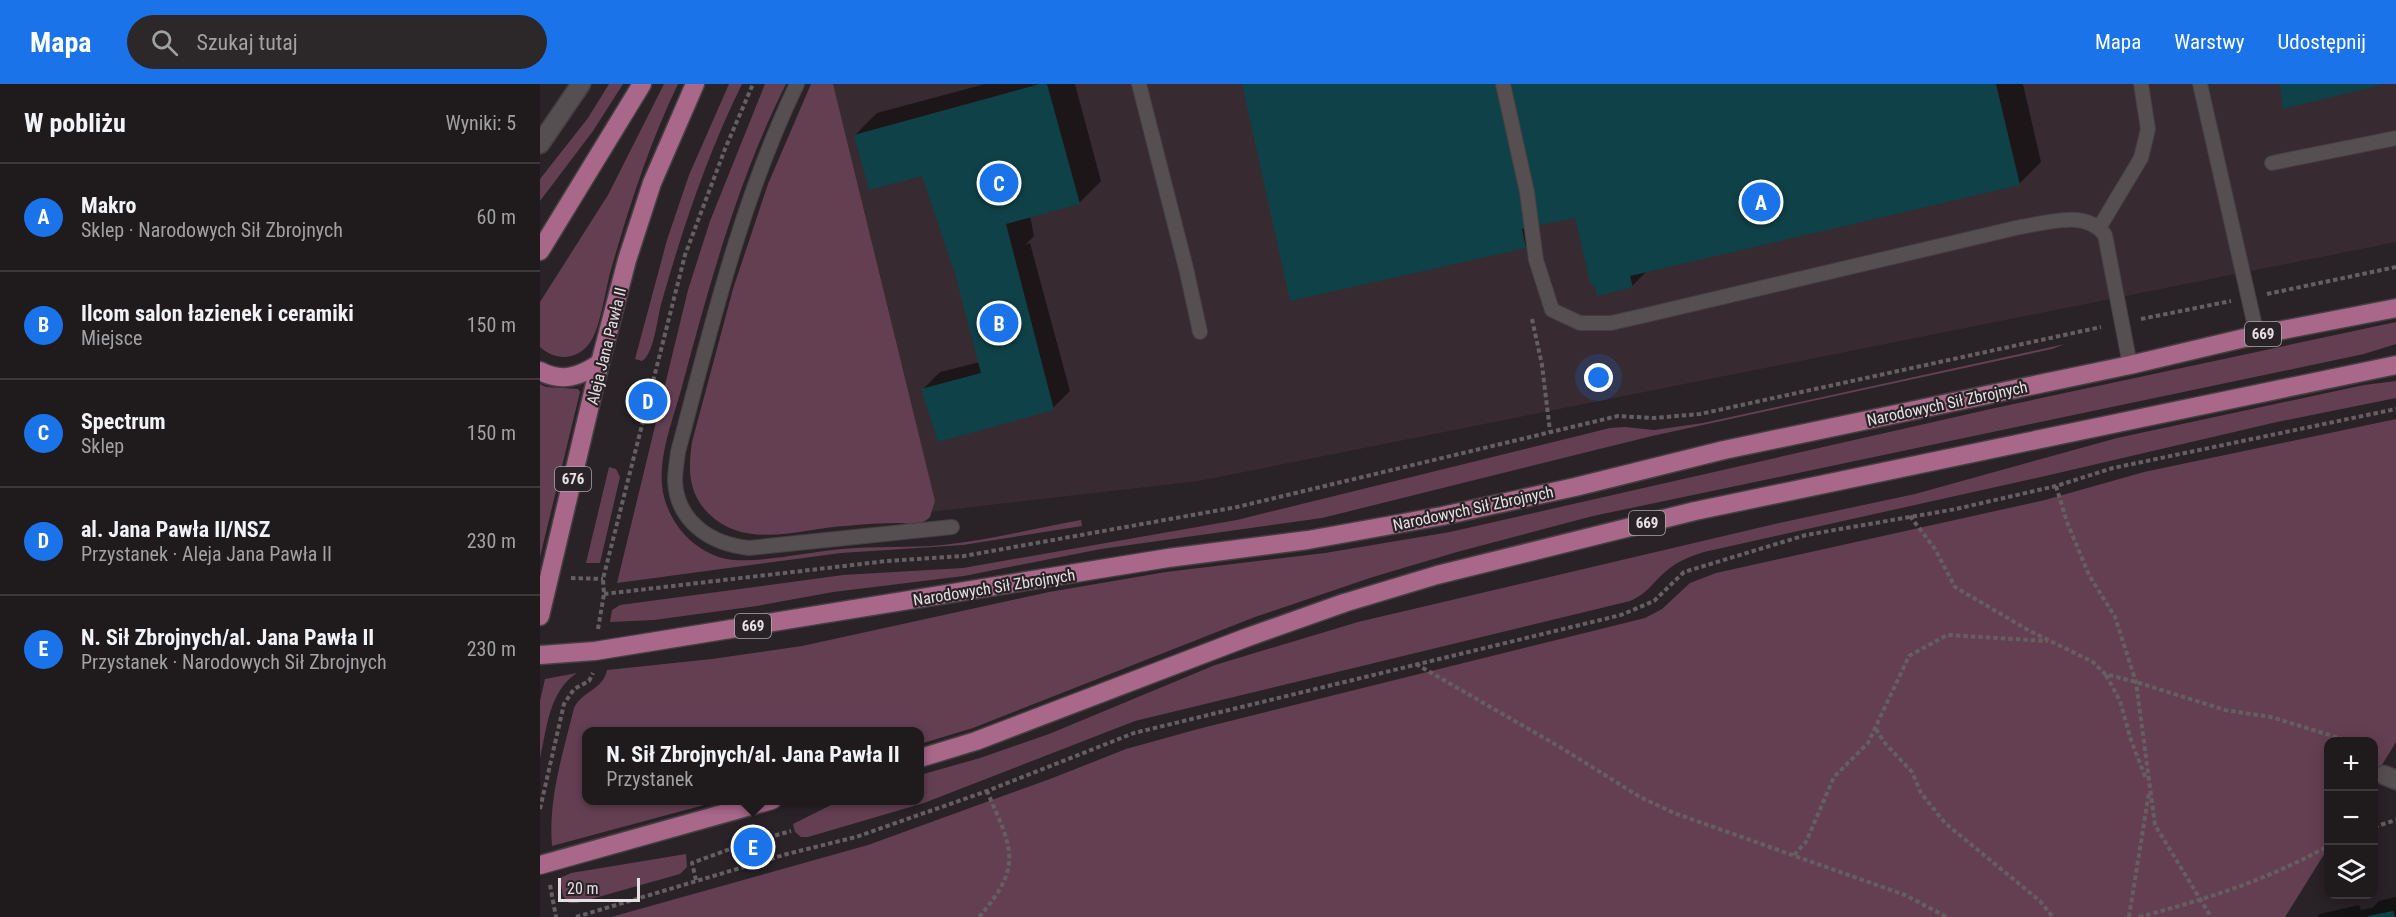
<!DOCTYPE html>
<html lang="pl">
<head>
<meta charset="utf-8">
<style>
  body { margin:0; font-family:"Roboto Condensed",sans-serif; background:#2c2729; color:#f1f3f6 }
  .controls { position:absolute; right:18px; bottom:18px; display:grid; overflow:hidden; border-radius:12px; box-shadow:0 3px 15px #0003 }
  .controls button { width:54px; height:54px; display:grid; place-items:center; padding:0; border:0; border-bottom:2px solid #3c383b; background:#1f1a1c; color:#f1f3f6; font:30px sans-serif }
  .scale { position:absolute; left:18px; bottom:15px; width:82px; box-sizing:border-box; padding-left:6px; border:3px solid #e5e0e2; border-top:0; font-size:16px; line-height:21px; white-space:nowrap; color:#e5e0e2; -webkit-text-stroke:4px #292226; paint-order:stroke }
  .you { position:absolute; left:1059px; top:294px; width:21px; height:21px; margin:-15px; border:4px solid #fff; border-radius:50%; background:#1a73e8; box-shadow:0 0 0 9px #1a73e833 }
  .badge { display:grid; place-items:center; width:39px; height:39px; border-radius:50%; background:#1a73e8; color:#fff; font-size:20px; font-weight:700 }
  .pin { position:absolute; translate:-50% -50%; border:3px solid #fff; box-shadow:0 2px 6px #0006 }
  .popup { position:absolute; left:42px; top:643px; width:342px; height:78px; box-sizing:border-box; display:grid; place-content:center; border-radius:12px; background:#1f1a1c; filter:drop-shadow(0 2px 4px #0005); font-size:20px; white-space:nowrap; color:#a1a1a3 }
  .popup b { font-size:22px; color:#f1f3f6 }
  .popup::after { content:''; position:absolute; left:50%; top:100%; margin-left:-12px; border:12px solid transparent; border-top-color:#1f1a1c }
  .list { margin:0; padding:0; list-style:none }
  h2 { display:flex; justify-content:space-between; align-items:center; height:78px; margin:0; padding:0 24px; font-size:26px }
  h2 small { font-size:20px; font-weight:400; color:#a1a1a3 }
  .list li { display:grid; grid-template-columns:39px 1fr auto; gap:18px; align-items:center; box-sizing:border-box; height:108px; padding:0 24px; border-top:2px solid #3c383b }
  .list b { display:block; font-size:22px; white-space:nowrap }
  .list p { margin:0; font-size:20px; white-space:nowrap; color:#a1a1a3 }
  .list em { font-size:20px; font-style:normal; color:#a1a1a3 }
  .icon { flex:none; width:33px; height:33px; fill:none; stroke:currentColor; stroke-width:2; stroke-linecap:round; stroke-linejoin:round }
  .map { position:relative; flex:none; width:1856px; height:833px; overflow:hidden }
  header { display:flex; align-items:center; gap:36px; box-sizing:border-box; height:84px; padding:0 30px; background:#1a73e8; color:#fff }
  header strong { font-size:28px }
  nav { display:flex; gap:33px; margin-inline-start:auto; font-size:21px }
  .search { width:420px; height:54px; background:#2c2729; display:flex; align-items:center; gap:15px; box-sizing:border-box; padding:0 21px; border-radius:33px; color:#a1a1a3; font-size:22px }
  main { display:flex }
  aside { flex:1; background:#1f1a1c }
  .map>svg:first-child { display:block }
  .built { fill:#372a30 }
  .green { fill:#643f52 }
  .shadow { fill:#0007 }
  .building { fill:#0f4248 }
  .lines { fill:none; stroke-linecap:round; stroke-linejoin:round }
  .lane-casing { stroke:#453f42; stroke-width:16 }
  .street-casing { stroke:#453f42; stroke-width:21 }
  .primary-casing { stroke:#453f42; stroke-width:21 }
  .path { stroke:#655f62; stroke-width:4; stroke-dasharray:4.5 3; stroke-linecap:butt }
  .lane { stroke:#564f52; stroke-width:14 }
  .street { stroke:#564f52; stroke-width:18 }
  .primary { stroke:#a9678a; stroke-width:18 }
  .labels { text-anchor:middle; stroke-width:4.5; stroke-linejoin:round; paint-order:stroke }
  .shield { fill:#292226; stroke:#ada7aa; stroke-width:1.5 }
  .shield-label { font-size:15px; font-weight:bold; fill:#e5e0e2 }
  .street-label { font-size:16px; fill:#e5e0e2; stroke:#292226 }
</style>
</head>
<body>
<header>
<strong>Mapa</strong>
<div class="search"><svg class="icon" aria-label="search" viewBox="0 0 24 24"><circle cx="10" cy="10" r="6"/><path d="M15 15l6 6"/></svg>Szukaj tutaj</div>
<nav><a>Mapa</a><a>Warstwy</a><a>Udostępnij</a></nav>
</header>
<main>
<aside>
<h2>W pobliżu<small>Wyniki: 5</small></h2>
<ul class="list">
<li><span class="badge">A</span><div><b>Makro</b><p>Sklep · Narodowych Sił Zbrojnych</p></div><em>60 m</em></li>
<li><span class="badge">B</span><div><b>Ilcom salon łazienek i ceramiki</b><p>Miejsce</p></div><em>150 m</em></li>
<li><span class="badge">C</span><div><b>Spectrum</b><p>Sklep</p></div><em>150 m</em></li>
<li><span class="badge">D</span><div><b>al. Jana Pawła II/NSZ</b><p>Przystanek · Aleja Jana Pawła II</p></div><em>230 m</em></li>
<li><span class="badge">E</span><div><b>N. Sił Zbrojnych/al. Jana Pawła II</b><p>Przystanek · Narodowych Sił Zbrojnych</p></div><em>230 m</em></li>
</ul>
</aside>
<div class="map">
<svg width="1856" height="833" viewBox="0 0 1856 833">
  <rect width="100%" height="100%" fill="#292226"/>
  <polygon class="built" points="284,0 1856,0 1856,158 659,397 311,437"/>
  <g class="green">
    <polygon points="69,0 83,0 53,47 0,117 0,95 48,34"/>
    <path d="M124,0H138C110,58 90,120 72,182C66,201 61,242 51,257C39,276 16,278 0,263V218L68,111Z"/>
    <path d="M189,0H202C168,69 143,143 122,217C117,232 115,269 102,277L95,275L127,156L149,91Z"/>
    <path d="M225,0H246C199,93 171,195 144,295C136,328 119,367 122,401C125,434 150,465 182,474C209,482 272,467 303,465C336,462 370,464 403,461C449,456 496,444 541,436L542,442L423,461L301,469L77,499L148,206L170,137Z"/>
    <path d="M271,0H293L395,417L390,433C387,436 382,439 378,440C372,441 365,439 360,439C341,439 323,440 305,442C259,445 206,466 169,430C148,409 148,386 152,358L193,205L228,100Z"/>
    <path d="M1856,238V260L1824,270L1053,432L917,468L833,493L715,533L433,644L380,660V648H46V716L179,717L12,762C8,715 23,669 34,624C42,607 63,606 67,586L172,575L262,562L509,508L626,488L785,469L910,448L1455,324Z"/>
    <polygon points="1525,260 1512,265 1112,352 782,434 561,465 424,492 293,508 217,522 114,536 70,538 72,526 80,521 303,491 423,484 697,436 1070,344 1085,343 1114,346 1163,339"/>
    <path d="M1856,297V314L1737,338L1514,390L1164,468C1152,472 1140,476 1130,484C1114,496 1109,509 1090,517L595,637L384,719L268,753H261L255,748L253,740L299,717L380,716V691L440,674L509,650L675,581L818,538L1239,439L1375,410L1577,354L1824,301Z"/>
    <polygon points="0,300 6,303 38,305 40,308 0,473"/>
    <polygon points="1856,335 1856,658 1834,694 1834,658 1788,658 1788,764 1745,833 71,833 328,761 510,695 586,665 658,645 1105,534 1122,525 1150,499 1176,489 1505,416 1604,388"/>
    <polygon points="69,383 76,385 80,393 60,479 46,479"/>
    <path d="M37,589C9,607 7,644 0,674V617L5,595Z"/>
    <polygon points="146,770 147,783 140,790 37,819 29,819 23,812 20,794 31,789"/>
  </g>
  <g class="shadow">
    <polygon points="445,0 535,0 561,97 539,119 490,132 494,152 485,161 490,159 530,307 513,324 383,305 400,288 440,278 416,190 383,90 315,51 337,29"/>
    <polygon points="703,0 1483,0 1501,78 1479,100 1107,187 1092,202 1036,131 987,142 991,158 985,163"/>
    <polygon points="1856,813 1856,833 1777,833 1780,830 1819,821 1821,826 1832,824 1839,817"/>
  </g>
  <g class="building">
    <polygon points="500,0 507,0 540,120 466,140 514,326 398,358 381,305 441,289 415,190 382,92 329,106 314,51"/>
    <polygon points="702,0 1456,0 1480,101 1090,192 1093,203 1057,212 1055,201 1051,202 1035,134 982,145 986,164 750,217"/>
    <polygon points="1740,0 1841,0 1841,1 1743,25"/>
    <polygon points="1853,827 1855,833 1828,833 1828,832"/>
  </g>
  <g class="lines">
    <g class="lane-casing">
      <g id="lane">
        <path d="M257,0C201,116 171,244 138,368C137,377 135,387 135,397C137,438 171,460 209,464L412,443"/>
        <polyline points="599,0 646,184 660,248"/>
        <path d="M963,0L987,108L996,176L1012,226L1040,239H1071L1102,232L1480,143C1507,139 1546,125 1565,151L1590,281"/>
        <polyline points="1660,0 1717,251"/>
        <polyline points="1732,79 1856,54"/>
        <polyline points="1559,144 1601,74 1608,45 1601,0"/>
      </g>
    </g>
    <g class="street-casing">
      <g id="street">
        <polyline points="0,60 41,0"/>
        <polyline points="1844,691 1856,696"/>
      </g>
    </g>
    <g class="primary-casing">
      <g id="primary">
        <polyline points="0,167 102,0"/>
        <path d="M0,287C22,299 41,292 60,279"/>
        <polyline points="0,532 60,279 87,176 112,99 155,0"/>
        <polyline points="0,571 55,567 628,474 768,456 902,432 1035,403 1184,366 1590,281 1717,251 1856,224"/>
        <polyline points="380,674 436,657 708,553 804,519 897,491 1155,427 1856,281"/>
        <polyline points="0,781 232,716"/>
      </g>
    </g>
    <g class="path">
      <polyline points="1727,210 1856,183"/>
      <polyline points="992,235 1002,281 1010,347"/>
      <polyline points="1601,235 1691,217"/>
      <polyline points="1516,402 1527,438 1549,491 1575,533 1596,598 1615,741 1671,833"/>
      <polyline points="1370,432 1395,465 1415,503 1488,546 1553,578 1565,590 1596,598 1685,626 1731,633 1812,658"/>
      <polyline points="31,494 63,495"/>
      <polyline points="64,510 347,477 424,472 697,423 1078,332 1114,334 1160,330 1561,243"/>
      <polyline points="58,545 64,510 63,495 145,171 185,65 213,0"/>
      <polyline points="876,580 1020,663 1100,713 1134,729 1365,811 1407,833"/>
      <polyline points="1566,591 1580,617 1591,656 1606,695"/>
      <polyline points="1336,645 1344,658 1372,688 1381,709 1405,739 1500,817 1513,833"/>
      <polyline points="1834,665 1841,669"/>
      <polyline points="0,725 24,620 34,605 49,597 53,589"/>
      <polyline points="1834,743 1856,736"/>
      <polyline points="1254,771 1266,758 1294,693 1328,659 1369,572 1407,551 1508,557"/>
      <polyline points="156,796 152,779 201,761 251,747"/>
      <polyline points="10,801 16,833"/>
      <polyline points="36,833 247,770 316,753 447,707 594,649 1081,531 1114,517 1144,488 1266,451 1416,425 1516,402 1573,384 1856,325"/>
      <path d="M439,833C484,781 472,765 447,707"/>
      <polyline points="1589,833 1609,708"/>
      <path d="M1599,833C1664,816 1730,795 1788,762"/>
    </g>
    <use href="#lane" class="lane"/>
    <use href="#street" class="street"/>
    <use href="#primary" class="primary"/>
  </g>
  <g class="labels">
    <g class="shield">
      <rect x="1705" y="238" width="36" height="24" rx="4.5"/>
      <rect x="15" y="383" width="36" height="24" rx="4.5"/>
      <rect x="1089" y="427" width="36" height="24" rx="4.5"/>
      <rect x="195" y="530" width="36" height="24" rx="4.5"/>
    </g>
    <g class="shield-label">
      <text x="1723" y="255">669</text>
      <text x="33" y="400">676</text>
      <text x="1107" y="444">669</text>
      <text x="213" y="547">669</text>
    </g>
    <g class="street-label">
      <text transform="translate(66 262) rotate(-76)" y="6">Aleja Jana Pawła II</text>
      <text transform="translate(1407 319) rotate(-12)" y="6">Narodowych Sił Zbrojnych</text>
      <text transform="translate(933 424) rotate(-12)" y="6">Narodowych Sił Zbrojnych</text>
      <text transform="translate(454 503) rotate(-9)" y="6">Narodowych Sił Zbrojnych</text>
    </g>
  </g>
</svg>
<div class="controls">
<button>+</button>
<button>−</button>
<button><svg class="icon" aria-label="layers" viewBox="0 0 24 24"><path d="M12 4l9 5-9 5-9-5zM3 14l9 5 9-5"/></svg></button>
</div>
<div class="scale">20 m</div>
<div class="you"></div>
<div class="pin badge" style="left:1221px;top:118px">A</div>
<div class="pin badge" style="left:459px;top:239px">B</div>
<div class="pin badge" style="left:459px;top:99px">C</div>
<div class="pin badge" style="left:108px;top:317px">D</div>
<div class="pin badge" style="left:213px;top:763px">E</div>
<div class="popup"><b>N. Sił Zbrojnych/al. Jana Pawła II</b>Przystanek</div>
</div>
</main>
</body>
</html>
